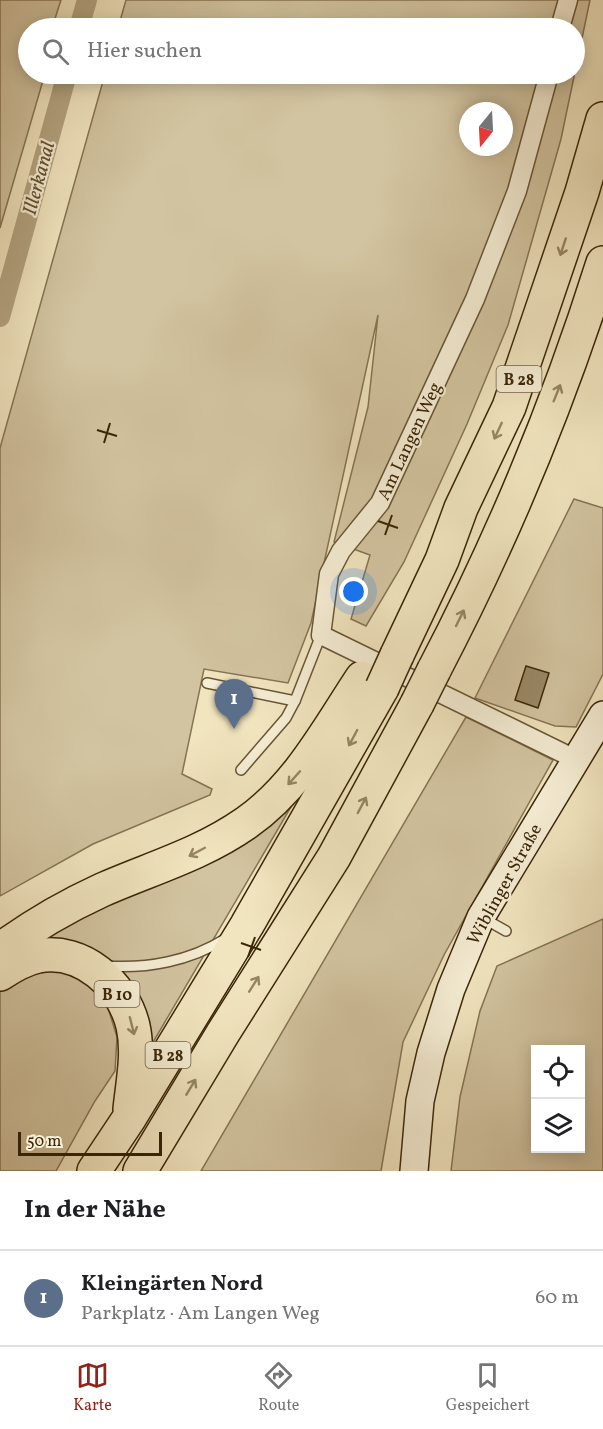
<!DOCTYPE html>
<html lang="de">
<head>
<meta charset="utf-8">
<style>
  body { margin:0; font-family:Vollkorn,serif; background:#f6f6f6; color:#202124 }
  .controls { position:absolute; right:18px; bottom:18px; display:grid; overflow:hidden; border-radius:0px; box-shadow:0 3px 15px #0003 }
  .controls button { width:54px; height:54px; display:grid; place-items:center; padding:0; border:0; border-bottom:2px solid #e0e0e0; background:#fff; color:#202124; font:30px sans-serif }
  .compass { position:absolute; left:459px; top:102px; width:54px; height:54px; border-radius:50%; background:#fff; box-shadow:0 3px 15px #0003; rotate:198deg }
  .scale { position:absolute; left:18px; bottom:15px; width:144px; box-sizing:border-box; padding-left:6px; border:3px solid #3a2508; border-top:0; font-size:16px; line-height:21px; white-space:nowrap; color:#3a2508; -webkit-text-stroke:4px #f6eed5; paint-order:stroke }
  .you { position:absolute; left:354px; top:592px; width:21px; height:21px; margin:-15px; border:4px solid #fff; border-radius:50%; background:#1a73e8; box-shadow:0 0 0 9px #1a73e833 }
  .badge { display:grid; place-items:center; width:39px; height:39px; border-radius:50%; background:#8f2418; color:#fff; font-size:20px; font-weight:700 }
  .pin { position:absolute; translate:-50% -50px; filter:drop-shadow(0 2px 3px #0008) }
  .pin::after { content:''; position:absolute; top:32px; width:21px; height:18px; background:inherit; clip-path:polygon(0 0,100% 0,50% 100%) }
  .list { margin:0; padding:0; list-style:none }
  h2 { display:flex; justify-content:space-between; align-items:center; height:78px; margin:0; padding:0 24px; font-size:26px }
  h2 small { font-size:20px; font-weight:400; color:#757577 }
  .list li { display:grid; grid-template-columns:39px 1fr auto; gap:18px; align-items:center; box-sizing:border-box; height:96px; padding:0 24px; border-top:2px solid #e0e0e0 }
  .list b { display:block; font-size:22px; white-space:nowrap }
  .list p { margin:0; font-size:20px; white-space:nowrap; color:#757577 }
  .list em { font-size:20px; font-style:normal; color:#757577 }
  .icon { flex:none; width:33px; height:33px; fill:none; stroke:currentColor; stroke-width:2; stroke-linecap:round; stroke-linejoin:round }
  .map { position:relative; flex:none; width:603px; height:1171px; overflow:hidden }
  .search { position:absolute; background:#fff; box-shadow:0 3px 15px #0003; left:18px; right:18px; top:18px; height:66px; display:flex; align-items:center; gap:15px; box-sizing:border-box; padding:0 21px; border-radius:33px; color:#757577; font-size:22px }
  .sheet { height:174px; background:#fff }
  nav { display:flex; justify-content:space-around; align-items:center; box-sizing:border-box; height:84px; border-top:2px solid #e0e0e0; background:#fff; font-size:16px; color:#757577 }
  nav a { display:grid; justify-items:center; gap:3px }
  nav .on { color:#8f2418 }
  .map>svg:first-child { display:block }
  .green { fill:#d2c4a0; stroke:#867454; stroke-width:1.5; fill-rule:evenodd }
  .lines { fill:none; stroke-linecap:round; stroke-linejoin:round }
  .canal { stroke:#b3a481; stroke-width:20 }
  .building { fill:#998967; stroke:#3a2508; stroke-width:1.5 }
  .lane-casing { stroke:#685536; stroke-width:12 }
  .street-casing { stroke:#685536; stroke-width:21 }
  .secondary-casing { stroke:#3a2508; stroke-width:30 }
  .highway-casing { stroke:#3a2508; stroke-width:36 }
  .lane { stroke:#f6eed5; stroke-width:9 }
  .street { stroke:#f6eed5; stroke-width:18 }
  .secondary { stroke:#f6eed5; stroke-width:27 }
  .highway { stroke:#f1e5bf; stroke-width:33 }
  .highway-bridge-casing { stroke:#3a2508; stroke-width:36; stroke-linecap:butt }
  .highway-bridge { stroke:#f1e5bf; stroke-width:33 }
  .oneway { stroke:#968564 }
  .ticks { fill:none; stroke:#3a2508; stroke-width:2 }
  .labels { text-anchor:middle; stroke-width:4.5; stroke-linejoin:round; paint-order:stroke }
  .shield { fill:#f6eed5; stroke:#726146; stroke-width:1.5 }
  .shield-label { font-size:16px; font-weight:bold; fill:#3a2508 }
  .street-label { font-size:18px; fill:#3a2508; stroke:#f6eed5 }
  .water-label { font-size:20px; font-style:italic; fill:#645132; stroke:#f6eed5 }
</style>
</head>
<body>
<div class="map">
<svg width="603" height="1171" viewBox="0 0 603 1171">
  <rect width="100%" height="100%" fill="#f1e5bf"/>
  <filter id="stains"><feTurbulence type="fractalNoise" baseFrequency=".00333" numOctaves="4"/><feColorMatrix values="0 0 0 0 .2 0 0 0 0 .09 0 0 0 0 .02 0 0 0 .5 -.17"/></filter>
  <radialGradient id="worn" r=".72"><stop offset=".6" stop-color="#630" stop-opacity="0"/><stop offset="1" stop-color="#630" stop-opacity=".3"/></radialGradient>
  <g class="green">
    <polygon points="0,0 61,0 52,28 28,28 28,74 37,74 36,78 44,77 0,228"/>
    <path d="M126,0H590L561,139L508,325L467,424L404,562L366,626L351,619L370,555L334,542L368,407L378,315L311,623L288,683L204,669L182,774L212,789L210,795L93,844L0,896V448L105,74H574V28H118ZM468,111H504V147H468Z"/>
    <polygon points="574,499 603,508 603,674 576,727 555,726 475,698"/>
    <polygon points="466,717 553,760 444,955 403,1042 381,1171 201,1171"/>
    <polygon points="295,800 152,1044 143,1045 135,1006 26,947"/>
    <path d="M603,919V1171H451L460,1097L480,1011L497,966ZM536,1050H580V1148H536Z"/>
    <polygon points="32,969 69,972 104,995 117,1037 115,1071 95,1101 56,1171 0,1171 0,983"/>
  </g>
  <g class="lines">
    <g class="canal">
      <polyline points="79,28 87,0"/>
      <polyline points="0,317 67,74"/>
    </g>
  </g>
  <polygon class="building" points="526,666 549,673 538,708 515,700"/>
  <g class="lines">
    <g class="lane-casing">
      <g id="lane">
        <polyline points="207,683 295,701 286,718 241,770"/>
        <polyline points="295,701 321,635"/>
        <polyline points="483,918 506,931"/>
        <path d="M106,966C147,969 190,961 225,939"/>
      </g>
    </g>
    <g class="street-casing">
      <g id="street">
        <polyline points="560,28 568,0"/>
        <polyline points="549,74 517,191 475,299 380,503 341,551 329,574 321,635 577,760"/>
      </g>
    </g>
    <g class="secondary-casing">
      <polyline id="secondary" points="414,1171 420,1101 431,1053 451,989 481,917 603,715"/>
    </g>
    <g class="highway-casing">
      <g id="highway">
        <polyline points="397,655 442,560 461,508 509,407 582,192 603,119"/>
        <path d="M434,670C502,540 559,403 603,263"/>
        <path d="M0,950C31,927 67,906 102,890C152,868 200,855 246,823C298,787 328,729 362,678"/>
        <path d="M0,974C12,966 24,959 38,956C82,948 123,984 133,1026C139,1053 133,1081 130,1109"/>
        <polyline points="94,1171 130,1117 247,925 382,688"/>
        <polyline points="140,1171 223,1033 334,857 417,704"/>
      </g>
    </g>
    <use href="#lane" class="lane"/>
    <use href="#street" class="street"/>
    <use href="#secondary" class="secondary"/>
    <use href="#highway" class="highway"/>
    <g class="highway-bridge-casing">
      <g id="highway-bridge">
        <polyline points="382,688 397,655"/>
        <polyline points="417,704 434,670"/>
      </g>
    </g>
    <use href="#highway-bridge" class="highway-bridge"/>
  </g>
  <defs><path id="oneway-shaft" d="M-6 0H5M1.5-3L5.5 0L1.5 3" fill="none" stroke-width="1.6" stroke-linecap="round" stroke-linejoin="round" transform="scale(1.5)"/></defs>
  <g class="oneway">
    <use href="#oneway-shaft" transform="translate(563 247) rotate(108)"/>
    <use href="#oneway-shaft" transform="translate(557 393) rotate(-68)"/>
    <use href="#oneway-shaft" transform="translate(498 431) rotate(115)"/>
    <use href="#oneway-shaft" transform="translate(460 618) rotate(-64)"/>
    <use href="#oneway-shaft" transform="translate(353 738) rotate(118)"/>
    <use href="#oneway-shaft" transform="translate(294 778) rotate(132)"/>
    <use href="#oneway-shaft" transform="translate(362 805) rotate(-62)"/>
    <use href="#oneway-shaft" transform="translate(197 852) rotate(152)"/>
    <use href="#oneway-shaft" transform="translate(254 984) rotate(-58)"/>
    <use href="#oneway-shaft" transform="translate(132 1026) rotate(76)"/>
    <use href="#oneway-shaft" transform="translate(191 1087) rotate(-59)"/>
  </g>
  <path class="ticks" d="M97,430L117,436M104,443L110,423M378,521L398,528M385,535L392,515M241,943L261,950M248,957L255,937"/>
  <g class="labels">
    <g class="shield">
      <rect x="496.5" y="366" width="45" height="26" rx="4.5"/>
      <rect x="94.5" y="981" width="45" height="26" rx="4.5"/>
      <rect x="145.5" y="1042" width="45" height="26" rx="4.5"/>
    </g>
    <g class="shield-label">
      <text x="519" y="385">B 28</text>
      <text x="117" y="1000">B 10</text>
      <text x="168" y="1061">B 28</text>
    </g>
    <g class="street-label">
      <text transform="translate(409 441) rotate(-65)" y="6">Am Langen Weg</text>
      <text transform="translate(504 884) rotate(-61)" y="6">Wiblinger Straße</text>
    </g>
    <g class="water-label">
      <text transform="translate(38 178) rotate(-75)" y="7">Illerkanal</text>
    </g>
  </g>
  <rect width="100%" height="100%" filter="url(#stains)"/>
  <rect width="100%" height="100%" fill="url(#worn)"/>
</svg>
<div class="controls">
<button><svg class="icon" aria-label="locate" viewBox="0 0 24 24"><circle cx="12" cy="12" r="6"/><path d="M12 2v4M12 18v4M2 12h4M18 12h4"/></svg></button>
<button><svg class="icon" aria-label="layers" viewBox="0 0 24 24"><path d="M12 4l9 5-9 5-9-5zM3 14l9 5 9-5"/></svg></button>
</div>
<svg class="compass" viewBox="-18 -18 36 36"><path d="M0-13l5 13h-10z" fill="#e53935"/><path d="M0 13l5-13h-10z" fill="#757577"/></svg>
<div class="scale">50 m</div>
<div class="you"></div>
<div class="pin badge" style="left:234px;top:729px;background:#5c6f8a">1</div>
<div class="search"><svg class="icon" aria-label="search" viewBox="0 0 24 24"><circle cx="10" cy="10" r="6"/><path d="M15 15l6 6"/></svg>Hier suchen</div>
</div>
<section class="sheet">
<h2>In der Nähe<small></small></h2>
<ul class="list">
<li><span class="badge" style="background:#5c6f8a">1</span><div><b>Kleingärten Nord</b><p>Parkplatz · Am Langen Weg</p></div><em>60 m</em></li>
</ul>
</section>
<nav>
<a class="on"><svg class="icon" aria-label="map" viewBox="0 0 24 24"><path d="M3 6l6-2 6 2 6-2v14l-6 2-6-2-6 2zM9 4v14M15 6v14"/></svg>Karte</a>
<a><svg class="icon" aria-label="directions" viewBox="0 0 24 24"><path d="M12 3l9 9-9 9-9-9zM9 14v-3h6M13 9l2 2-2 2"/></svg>Route</a>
<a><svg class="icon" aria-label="saved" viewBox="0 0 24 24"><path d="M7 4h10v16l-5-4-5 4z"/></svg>Gespeichert</a>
</nav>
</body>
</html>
